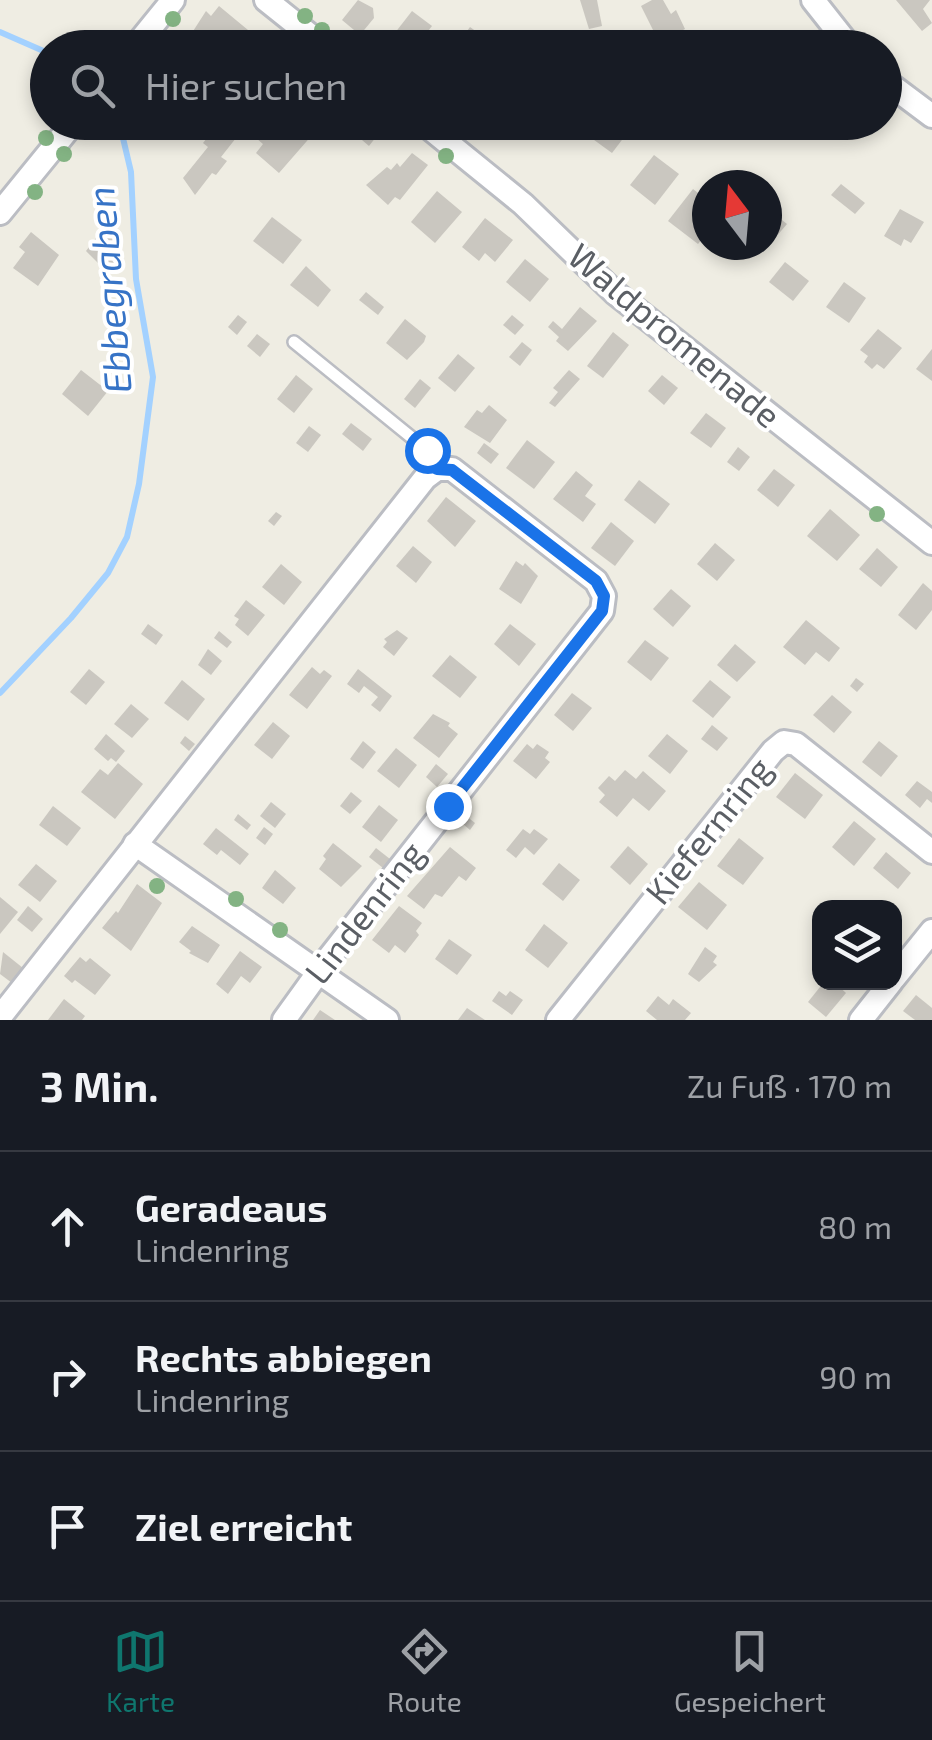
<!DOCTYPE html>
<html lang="de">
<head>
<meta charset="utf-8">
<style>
  body { margin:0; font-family:"Exo 2",sans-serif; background:#242831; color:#f1f3f6 }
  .controls { position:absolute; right:30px; bottom:30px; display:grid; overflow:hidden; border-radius:20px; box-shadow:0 5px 15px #0003 }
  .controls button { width:90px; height:90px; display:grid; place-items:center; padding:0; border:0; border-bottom:2px solid #363941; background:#171b24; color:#f1f3f6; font:50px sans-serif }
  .compass { position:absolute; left:692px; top:170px; width:90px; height:90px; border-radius:50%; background:#171b24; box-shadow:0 5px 15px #0003; rotate:344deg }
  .stop { position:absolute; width:30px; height:30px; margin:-22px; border:8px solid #1a73e8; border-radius:50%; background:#fff }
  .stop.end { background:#1a73e8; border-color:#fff; box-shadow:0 2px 10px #0008 }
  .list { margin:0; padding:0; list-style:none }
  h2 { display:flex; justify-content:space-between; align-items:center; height:130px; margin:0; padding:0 40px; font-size:42px }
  h2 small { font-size:32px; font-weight:400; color:#9ea1a6 }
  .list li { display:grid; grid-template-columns:65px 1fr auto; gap:30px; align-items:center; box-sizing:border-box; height:150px; padding:0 40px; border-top:2px solid #363941 }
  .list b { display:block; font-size:38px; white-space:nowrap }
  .list p { margin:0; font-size:32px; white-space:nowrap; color:#9ea1a6 }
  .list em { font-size:32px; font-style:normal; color:#9ea1a6 }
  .icon { flex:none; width:55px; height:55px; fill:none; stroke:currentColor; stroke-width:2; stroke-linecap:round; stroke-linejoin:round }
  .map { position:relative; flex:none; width:932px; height:1020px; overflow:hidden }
  .search { position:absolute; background:#171b24; box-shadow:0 5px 15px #0003; left:30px; right:30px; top:30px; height:110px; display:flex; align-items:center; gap:25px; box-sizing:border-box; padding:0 35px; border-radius:55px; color:#9ea1a6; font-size:38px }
  .sheet { height:580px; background:#171b24 }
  nav { display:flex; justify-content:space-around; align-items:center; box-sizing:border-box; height:140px; border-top:2px solid #363941; background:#171b24; font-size:28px; color:#9ea1a6 }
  nav a { display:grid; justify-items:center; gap:5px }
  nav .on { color:#0f766e }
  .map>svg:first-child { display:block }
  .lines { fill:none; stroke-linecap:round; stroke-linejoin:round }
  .stream { stroke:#a3d1ff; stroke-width:6 }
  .building { fill:#cac7c0 }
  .lane-casing { stroke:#bbbdc3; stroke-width:16 }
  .street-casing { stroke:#bbbdc3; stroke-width:28 }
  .lane { stroke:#fff; stroke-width:11 }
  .street { stroke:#fff; stroke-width:22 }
  .tree { fill:#83b383 }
  .route { stroke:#1a73e8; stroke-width:12 }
  .labels { text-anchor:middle; stroke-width:8; stroke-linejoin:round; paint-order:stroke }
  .street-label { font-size:35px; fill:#5b5f65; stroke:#fff }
  .water-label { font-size:38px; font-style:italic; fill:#3673c6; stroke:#fff }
</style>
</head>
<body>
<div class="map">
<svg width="932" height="1020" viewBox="0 0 932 1020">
  <rect width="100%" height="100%" fill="#efede3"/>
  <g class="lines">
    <g class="stream">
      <polyline points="0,32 48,53"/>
      <polyline points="0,693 71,618 108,573 127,537 139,484 153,377 136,279 131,172 122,134"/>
    </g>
  </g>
  <g class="building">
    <polygon points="358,0 373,8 374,18 360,35 342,20"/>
    <polygon points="580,0 597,0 602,26 589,29"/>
    <polygon points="652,0 663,0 671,14 676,10 685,29 659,42 641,6"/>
    <polygon points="896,0 930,0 923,9 932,23 922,31"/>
    <polygon points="219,6 248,30 238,42 246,48 199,48 188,39 206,11 211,16"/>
    <polygon points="412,11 432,26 415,48 404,48 391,38"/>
    <polygon points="470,27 499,48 455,48"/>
    <polygon points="281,122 299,122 313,134 279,173 256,153 263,144 256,138 266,127 272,133"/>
    <polygon points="341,122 376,122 383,128 369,146"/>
    <polygon points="601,122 617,122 628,132 612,153 590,137"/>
    <polygon points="816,122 850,122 836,137"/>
    <polygon points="218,124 236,138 221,157 227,161 216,175 212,173 195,195 183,178 208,147 203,143"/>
    <polygon points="412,153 428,165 400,200 395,197 388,205 366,185 387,167 391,170 397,163 400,167"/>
    <polygon points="654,155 679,174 655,205 630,185"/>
    <polygon points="841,184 865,203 855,214 831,195"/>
    <polygon points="693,189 707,200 707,233 698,244 668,221"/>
    <polygon points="437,191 462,212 435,243 411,222"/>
    <polygon points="767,208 787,224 770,244 767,241"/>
    <polygon points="900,209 924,222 911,243 904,239 901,246 884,236"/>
    <polygon points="272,217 302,240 283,264 253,241"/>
    <polygon points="485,218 513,240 495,262 485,253 479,261 462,247"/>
    <polygon points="105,226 116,234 113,238 118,242 111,252 118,258 107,272 86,251"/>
    <polygon points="31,232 59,255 38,286 13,268 25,252 19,247"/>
    <polygon points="525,259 549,279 530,302 506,282"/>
    <polygon points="785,262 809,281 793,301 769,282"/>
    <polygon points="306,266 331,290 318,307 290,285"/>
    <polygon points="844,282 866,298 849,323 826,307"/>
    <polygon points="366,292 384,307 378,315 359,300"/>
    <polygon points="580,307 597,321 568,351 556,341 559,337 548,327 553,321 562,329"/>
    <polygon points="238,315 247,322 237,335 228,327"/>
    <polygon points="512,315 524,325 515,335 503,325"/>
    <polygon points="405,319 426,336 424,342 407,360 386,343"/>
    <polygon points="878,329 902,348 884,369 877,364 872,369 864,362 868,356 860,350"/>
    <polygon points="613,332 629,345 603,378 587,366"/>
    <polygon points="257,334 270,344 260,357 247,346"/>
    <polygon points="522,342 532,350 520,366 509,357"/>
    <polygon points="932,349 932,381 916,369"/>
    <polygon points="458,354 475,368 455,392 438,378"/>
    <polygon points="81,370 108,391 88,416 62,394"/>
    <polygon points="569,370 580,379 555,407 549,403 558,392 553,388"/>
    <polygon points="296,375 313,389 294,413 277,399"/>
    <polygon points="662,375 678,388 664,405 648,391"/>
    <polygon points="420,379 431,388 415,408 404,399"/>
    <polygon points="489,405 507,420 490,443 464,427 477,410 482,413"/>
    <polygon points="706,413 726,428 711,448 690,433"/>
    <polygon points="351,423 372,439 363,451 342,434"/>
    <polygon points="309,426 321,435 308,452 296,443"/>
    <polygon points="527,440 555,462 534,489 506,468"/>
    <polygon points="484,443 499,454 491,464 477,453"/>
    <polygon points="738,447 750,457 739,471 727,462"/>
    <polygon points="774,469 795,485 778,507 757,490"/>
    <polygon points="576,471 593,485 585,496 596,504 583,522 553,499"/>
    <polygon points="639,480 670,504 655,524 624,500"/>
    <polygon points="446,497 476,521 455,547 427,521"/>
    <polygon points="830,509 860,535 837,561 807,536"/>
    <polygon points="276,512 282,516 274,526 268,521"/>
    <polygon points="611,522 634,541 615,566 591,548"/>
    <polygon points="715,543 735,560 717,581 697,564"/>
    <polygon points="413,546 432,562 416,583 396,566"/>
    <polygon points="877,548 898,567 881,587 859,569"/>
    <polygon points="516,561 523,566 525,563 538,576 521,604 499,589"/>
    <polygon points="281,564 302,582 284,605 262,587"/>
    <polygon points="923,583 932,591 932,610 916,630 898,615"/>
    <polygon points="671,589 691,606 673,627 653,609"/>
    <polygon points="246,600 265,615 248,636 235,625 239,619 234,616"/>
    <polygon points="806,620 840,648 829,662 816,652 805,665 783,647"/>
    <polygon points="148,624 163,635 156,645 141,634"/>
    <polygon points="510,624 536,644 519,666 494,644"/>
    <polygon points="397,630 408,638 394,656 383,647 387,642 384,639"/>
    <polygon points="219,631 232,642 227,648 214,638"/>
    <polygon points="645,640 669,658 651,681 627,662"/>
    <polygon points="735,644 756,662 737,682 717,665"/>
    <polygon points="208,649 222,661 211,675 198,665"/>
    <polygon points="450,655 477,677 460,698 432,676"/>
    <polygon points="312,667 320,674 324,670 332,676 307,709 289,695"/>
    <polygon points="89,669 105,682 86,705 70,692"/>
    <polygon points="358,669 392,696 380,712 371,705 378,697 364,686 359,693 347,684"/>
    <polygon points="856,678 864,684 857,692 850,686"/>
    <polygon points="182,680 205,699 188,721 164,703"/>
    <polygon points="710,680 731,697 713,718 692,701"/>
    <polygon points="572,693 592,708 573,731 554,715"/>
    <polygon points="832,695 852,712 834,733 813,715"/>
    <polygon points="131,704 149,719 132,738 114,724"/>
    <polygon points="433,714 450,723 448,726 458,734 439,758 413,738"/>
    <polygon points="273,722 290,736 272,759 254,745"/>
    <polygon points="712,725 728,738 717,751 701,739"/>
    <polygon points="106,734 125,751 116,762 111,758 108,761 94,749"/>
    <polygon points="667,734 688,751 670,774 648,756"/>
    <polygon points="185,736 195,744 189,751 180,743"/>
    <polygon points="363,741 376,752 363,769 350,759"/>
    <polygon points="879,741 898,756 881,777 862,762"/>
    <polygon points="527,744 533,749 537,744 549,752 545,758 550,762 536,779 513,761"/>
    <polygon points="396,748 417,765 399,788 377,771"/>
    <polygon points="118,763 143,784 115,819 81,792 100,769 108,775"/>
    <polygon points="436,764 448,774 437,787 426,777"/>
    <polygon points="625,770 636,779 643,771 666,791 649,811 633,798 617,817 599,802 605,795 598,788 609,776 615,781"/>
    <polygon points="795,773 823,795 805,819 776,797"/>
    <polygon points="917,781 932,792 932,803 927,799 920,808 905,795"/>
    <polygon points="351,792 362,801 350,814 340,806"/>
    <polygon points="271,802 286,814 275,828 260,816"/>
    <polygon points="379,805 398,820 381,842 362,827"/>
    <polygon points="53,806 81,828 67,846 39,825"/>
    <polygon points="461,812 475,823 470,830 456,818"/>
    <polygon points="238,814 251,825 247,830 234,820"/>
    <polygon points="854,821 876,839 854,866 832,847"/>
    <polygon points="264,827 273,834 265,845 256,838"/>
    <polygon points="216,828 249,854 240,865 221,850 217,855 203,844"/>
    <polygon points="523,829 530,834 534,829 548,839 534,855 525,847 516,858 506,850"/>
    <polygon points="739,838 764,858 743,885 717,866"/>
    <polygon points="333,843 362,866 341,887 319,869 326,859 323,856"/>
    <polygon points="628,846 648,864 630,885 610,867"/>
    <polygon points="450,847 476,868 466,881 459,876 442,897 435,894 424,909 407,896"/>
    <polygon points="376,848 390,859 383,868 369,857"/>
    <polygon points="886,852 911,873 898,889 873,868"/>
    <polygon points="559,863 580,880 563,901 542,884"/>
    <polygon points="36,864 57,881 40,902 18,885"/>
    <polygon points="275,870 296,888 283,904 262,888"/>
    <polygon points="699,882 727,905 707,930 678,907"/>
    <polygon points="137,884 162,903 131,951 102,928 116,911 118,913"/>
    <polygon points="0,897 18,912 0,934"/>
    <polygon points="28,906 43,919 32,932 17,920"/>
    <polygon points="399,906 422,923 416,931 419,935 405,953 395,945 389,953 372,940"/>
    <polygon points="544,924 568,943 548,968 525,950"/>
    <polygon points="192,926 220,945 208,963 189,953 191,951 179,942"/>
    <polygon points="449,939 472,955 457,975 435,959"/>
    <polygon points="705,947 717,956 713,962 717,965 699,982 688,974"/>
    <polygon points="240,951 262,967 250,983 241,976 228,994 216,984"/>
    <polygon points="3,952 23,968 12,983 0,974"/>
    <polygon points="80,957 86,962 90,958 111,975 95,995 75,980 72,983 64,976"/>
    <polygon points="824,982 834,982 846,993 826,1017 808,1002"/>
    <polygon points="499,991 506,996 510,991 523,1000 512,1015 492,1001"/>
    <polygon points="916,995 932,1008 932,1020 915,1020 903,1011"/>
    <polygon points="658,996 669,1005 673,999 691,1013 685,1020 657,1020 646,1011"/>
    <polygon points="64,999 85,1016 82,1020 48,1020"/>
    <polygon points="467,1008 485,1020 458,1020"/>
    <polygon points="320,1010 335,1020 313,1020"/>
  </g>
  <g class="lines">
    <g class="lane-casing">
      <polyline id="lane" points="294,342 427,450 437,469"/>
    </g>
    <g class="street-casing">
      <g id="street">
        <polyline points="266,0 326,48"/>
        <polyline points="813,0 851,48"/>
        <polyline points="134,48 173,0"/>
        <polyline points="884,80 932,116"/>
        <polyline points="422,122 523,204 615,293 932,543"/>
        <polyline points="0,213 74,122"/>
        <polyline points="135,844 387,1020"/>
        <polyline points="894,978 932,931"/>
        <polyline points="0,1017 425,478 437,469 452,469 596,581 604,596 602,611 328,959 284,1020"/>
        <polyline points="558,1020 773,751 784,742 796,744 932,852"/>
        <polyline points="861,1020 891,982"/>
      </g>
    </g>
    <use href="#lane" class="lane"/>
    <use href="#street" class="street"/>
  </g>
  <g class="tree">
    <circle cx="305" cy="16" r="8"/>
    <circle cx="173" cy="19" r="8"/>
    <circle cx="322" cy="30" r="8"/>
    <circle cx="158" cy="38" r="8"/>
    <circle cx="46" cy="138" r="8"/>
    <circle cx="64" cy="154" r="8"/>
    <circle cx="446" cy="156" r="8"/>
    <circle cx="35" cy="192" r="8"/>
    <circle cx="877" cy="514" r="8"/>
    <circle cx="157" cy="886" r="8"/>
    <circle cx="236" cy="899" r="8"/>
    <circle cx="280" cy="930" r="8"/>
  </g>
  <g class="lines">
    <polyline class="route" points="427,450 437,469 452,470 596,581 604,596 602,611 448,806"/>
  </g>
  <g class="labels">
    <g class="street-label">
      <text transform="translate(674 336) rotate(40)" y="12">Waldpromenade</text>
      <text transform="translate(709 831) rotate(-51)" y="12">Kiefernring</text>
      <text transform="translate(365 913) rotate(-52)" y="12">Lindenring</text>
    </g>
    <g class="water-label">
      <text transform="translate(110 290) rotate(-95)" y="13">Ebbegraben</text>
    </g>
  </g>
</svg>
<div class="controls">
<button><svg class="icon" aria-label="layers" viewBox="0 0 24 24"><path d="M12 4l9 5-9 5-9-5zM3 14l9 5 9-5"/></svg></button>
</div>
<svg class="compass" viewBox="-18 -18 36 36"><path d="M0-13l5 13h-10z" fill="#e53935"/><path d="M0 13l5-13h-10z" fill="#9ea1a6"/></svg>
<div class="stop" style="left:427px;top:450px"></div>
<div class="stop end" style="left:448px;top:806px"></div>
<div class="search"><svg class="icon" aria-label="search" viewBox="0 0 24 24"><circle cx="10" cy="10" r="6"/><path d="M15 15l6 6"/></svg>Hier suchen</div>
</div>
<section class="sheet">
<h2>3 Min.<small>Zu Fuß · 170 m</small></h2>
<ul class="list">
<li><svg class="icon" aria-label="ahead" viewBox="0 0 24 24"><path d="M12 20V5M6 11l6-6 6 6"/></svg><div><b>Geradeaus</b><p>Lindenring</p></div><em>80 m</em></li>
<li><svg class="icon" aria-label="right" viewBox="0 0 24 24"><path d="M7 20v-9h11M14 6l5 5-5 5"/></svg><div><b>Rechts abbiegen</b><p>Lindenring</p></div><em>90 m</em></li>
<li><svg class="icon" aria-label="arrive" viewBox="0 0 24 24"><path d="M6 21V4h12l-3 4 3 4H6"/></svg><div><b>Ziel erreicht</b></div></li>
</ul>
</section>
<nav>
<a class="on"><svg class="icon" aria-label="map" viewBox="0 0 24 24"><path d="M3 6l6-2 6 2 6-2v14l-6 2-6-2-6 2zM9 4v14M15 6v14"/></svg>Karte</a>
<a><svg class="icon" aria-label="directions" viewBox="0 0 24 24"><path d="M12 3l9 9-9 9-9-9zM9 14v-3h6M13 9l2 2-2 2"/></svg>Route</a>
<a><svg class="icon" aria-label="saved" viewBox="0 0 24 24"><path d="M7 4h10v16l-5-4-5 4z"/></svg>Gespeichert</a>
</nav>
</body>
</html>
